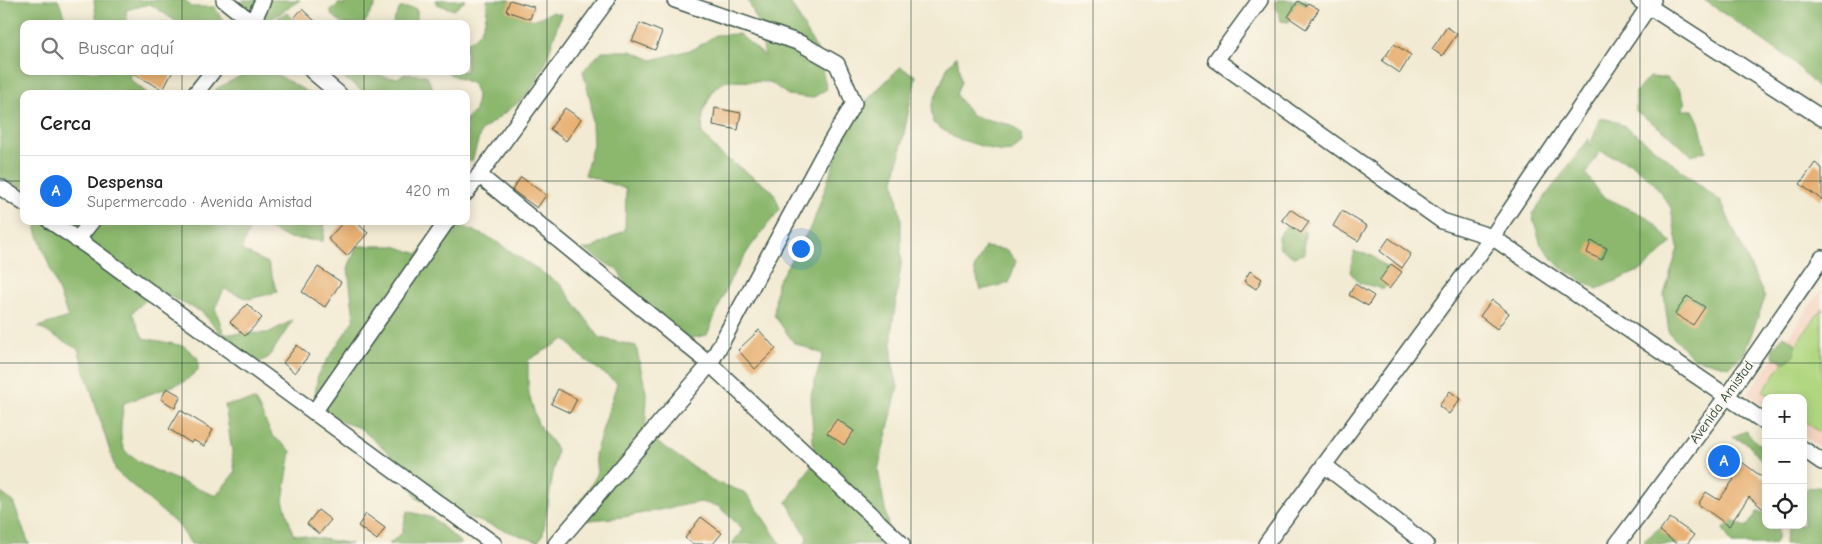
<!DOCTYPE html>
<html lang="es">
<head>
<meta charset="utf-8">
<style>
  body { margin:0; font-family:"Comic Neue",sans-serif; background:#f2f2f2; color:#222 }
  .controls { position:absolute; right:15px; bottom:15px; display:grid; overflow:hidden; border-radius:10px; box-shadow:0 2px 12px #0003 }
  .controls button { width:45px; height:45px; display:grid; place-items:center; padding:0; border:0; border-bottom:1px solid #e0e0e0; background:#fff; color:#222; font:25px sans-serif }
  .you { position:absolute; left:800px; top:248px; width:18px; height:18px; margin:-12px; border:4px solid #fff; border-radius:50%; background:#1a73e8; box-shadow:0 0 0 8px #1a73e833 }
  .badge { display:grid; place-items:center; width:32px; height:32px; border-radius:50%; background:#1a73e8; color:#fff; font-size:16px; font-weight:700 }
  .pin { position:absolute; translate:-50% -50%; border:2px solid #fff; box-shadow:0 1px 5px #0006 }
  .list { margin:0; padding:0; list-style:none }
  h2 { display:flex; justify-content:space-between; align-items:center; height:65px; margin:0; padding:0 20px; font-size:21px }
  h2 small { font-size:16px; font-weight:400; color:#767676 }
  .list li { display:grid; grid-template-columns:32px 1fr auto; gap:15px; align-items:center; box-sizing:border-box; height:70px; padding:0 20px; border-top:1px solid #e0e0e0 }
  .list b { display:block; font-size:19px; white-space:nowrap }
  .list p { margin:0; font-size:16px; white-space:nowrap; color:#767676 }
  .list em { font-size:16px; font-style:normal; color:#767676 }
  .icon { flex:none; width:28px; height:28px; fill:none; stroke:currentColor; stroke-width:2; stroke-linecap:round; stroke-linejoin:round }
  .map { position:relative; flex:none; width:1822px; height:544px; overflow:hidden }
  .search { position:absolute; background:#fff; box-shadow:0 2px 12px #0003; left:20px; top:20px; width:450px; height:55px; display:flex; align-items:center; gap:12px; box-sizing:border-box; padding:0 18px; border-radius:10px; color:#767676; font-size:19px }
  .panel { position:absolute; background:#fff; box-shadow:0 2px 12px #0003; left:20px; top:90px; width:450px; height:135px; border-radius:10px }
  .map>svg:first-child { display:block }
  .built { fill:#f4d3c0 }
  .green { fill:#b0d780; stroke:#688a5a }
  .forest { fill:#8cb86e; stroke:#567a51 }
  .building { fill:#e8b173 }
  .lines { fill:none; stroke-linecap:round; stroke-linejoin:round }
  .street-casing { stroke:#3f574c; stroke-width:18 }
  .street { stroke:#fff; stroke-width:15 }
  .grid { fill:none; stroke:#1f3d34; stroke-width:1; stroke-opacity:0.55 }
  .labels { text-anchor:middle; stroke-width:4; stroke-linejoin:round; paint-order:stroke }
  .street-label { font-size:14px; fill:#1f3d34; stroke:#fbf7ec }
</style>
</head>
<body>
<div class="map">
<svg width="1822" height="544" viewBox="0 0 1822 544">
  <rect width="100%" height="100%" fill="#fbf7ec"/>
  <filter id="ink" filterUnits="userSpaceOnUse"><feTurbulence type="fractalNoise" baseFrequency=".02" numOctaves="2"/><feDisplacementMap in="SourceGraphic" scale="10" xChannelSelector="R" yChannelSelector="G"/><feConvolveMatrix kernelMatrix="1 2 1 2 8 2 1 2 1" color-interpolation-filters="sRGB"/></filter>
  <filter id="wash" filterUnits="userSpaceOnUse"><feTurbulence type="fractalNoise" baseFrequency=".0096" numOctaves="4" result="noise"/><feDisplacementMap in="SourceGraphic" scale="20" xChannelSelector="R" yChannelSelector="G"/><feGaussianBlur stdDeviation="1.12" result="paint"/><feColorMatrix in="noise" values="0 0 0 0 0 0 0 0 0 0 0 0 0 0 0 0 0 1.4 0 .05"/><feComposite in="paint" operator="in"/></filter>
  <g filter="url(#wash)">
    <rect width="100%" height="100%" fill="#f2ead2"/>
    <polygon class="built" points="1822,289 1822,449 1803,436 1803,398 1766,398 1766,408 1747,394"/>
    <polygon class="green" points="1822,308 1822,434 1803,420 1803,398 1773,398 1763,391"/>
    <g class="forest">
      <polygon points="0,0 58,0 68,24 24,24 24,71 130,71 130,79 148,94 24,94 24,190 21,187 0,178"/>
      <polygon points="94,0 185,0 192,7 215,7 224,24 180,24 150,4 126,10 127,24 97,24"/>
      <polygon points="243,0 300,0 264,24 242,7"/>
      <polygon points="347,0 378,0 364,24 343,24 331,14 331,10 340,3 344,5"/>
      <polygon points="435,0 466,0 454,10 437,4"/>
      <path d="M487,0H510V2L533,20L552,12L561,14L546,62L528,95L481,131L472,161H466V119L475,111L477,95L473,84L449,74L448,71H466V42C483,36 488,17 487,0Z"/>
      <polygon points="748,0 789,0 817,50 827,89 812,98 788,95 770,82 726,81 714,89 703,111 702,133 720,154 773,191 780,209 751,246 730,280 707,335 683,340 629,293 619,271 583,249 591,249 625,230 626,189 585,175 593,144 591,103 583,71 602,51 631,51 652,60 694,49 716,35 739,34 765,56 758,23"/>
      <polygon points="1277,0 1307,0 1307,5 1298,6 1290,14 1289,22 1281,21 1275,4"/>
      <polygon points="1704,0 1822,0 1822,93 1793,61"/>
      <polygon points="400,8 414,8 417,10 417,24 394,24 393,22"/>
      <polygon points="288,13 296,24 278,24 276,21 280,16"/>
      <polygon points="957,56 961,82 956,95 972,116 1011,125 1021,134 1022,143 1012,151 1001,152 955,138 933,123 931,107 948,66"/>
      <polygon points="900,67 916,76 894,181 901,219 901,265 892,328 892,362 898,387 878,470 891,542 887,544 805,544 807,537 787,502 814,462 811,395 823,354 794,343 774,315 777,283 813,223 850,117"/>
      <polygon points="370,71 385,77 397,78 406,74 426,75 436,94 366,94 349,81 330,72"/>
      <polygon points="248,72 278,75 311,94 215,94 216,89"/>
      <polygon points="1649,77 1666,78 1680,90 1685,103 1681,110 1693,110 1699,122 1706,151 1691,155 1669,135 1636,111 1636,92"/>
      <polygon points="1600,118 1616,121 1640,137 1721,202 1765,298 1744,354 1729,367 1693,358 1669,333 1664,295 1678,248 1671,208 1654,183 1632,164 1600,151 1586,174 1602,196 1649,218 1672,243 1643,269 1597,289 1561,268 1541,245 1532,214 1589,139 1590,146"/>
      <path d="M36,221H253L241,250L268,263L277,292L249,299L224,289L215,308L224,334L268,333L293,320L269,357L250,367L202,312L156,290L132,313L143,338L184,346L198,358V370L184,382L124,403C122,414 118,439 124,449C133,465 196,487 216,496L235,472L225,405L255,400L272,435L291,451L283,500L293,534L351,544H191L180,527L116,471L78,349L38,327L68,317L36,230Z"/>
      <polygon points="254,221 325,221 323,241 288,238"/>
      <polygon points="451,221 492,239 561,285 600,338 636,346 647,397 645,434 714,481 746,493 781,544 732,544 743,529 718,506 700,502 623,517 568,522 597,475 595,454 617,383 580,356 565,339 528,360 528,391 538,424 557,449 543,534 538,542 417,499 396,459 360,428 324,416 315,395 318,374 354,319 348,268 357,246 395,246 418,254"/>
      <polygon points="1286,226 1305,231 1304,254 1293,257 1279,247 1278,237"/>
      <polygon points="985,247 1007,250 1016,261 1009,283 981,290 974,269"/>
      <polygon points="1354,252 1371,255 1389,270 1384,289 1359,283 1350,272"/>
      <polygon points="1784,336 1795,343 1795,354 1786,362 1774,358 1772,348"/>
      <polygon points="1746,431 1758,444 1766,442 1766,471 1761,460 1747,443 1732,437"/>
      <polygon points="1820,487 1822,489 1822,544 1784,544 1789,525 1803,525 1803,492 1807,488"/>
      <polygon points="0,492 13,502 29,544 0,544"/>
      <polygon points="407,511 433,518 462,544 389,544 402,533"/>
      <polygon points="1758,511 1766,514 1766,525 1778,525 1778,538 1774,544 1732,544 1723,529 1733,521 1745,527 1749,524"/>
      <polygon points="1663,525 1674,542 1679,544 1645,544 1645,540"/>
    </g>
    <g id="blocks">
      <g class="building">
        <polygon points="510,0 534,7 530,19 506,11"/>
        <polygon points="1298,1 1306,6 1308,3 1319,9 1306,29 1288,17"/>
        <polygon points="302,9 318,24 301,24 294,18"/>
        <polygon points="640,23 662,32 655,50 632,41"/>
        <polygon points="1447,27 1457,34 1442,56 1432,49"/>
        <polygon points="1394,44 1411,55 1400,73 1382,61"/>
        <polygon points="128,71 173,71 163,90"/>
        <polygon points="565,108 581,119 566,141 550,129"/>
        <polygon points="715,108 741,113 738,130 713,125"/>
        <polygon points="1815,163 1822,168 1822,200 1800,184"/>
        <polygon points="521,177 546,195 537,208 512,190"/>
        <polygon points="1290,209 1309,222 1301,233 1282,220"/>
        <polygon points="1342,211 1367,226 1358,241 1333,226"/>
        <polygon points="344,221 355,221 368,233 347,256 328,239"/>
        <polygon points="1389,238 1411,254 1402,268 1380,251"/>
        <polygon points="1591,241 1607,248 1602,260 1587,253"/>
        <polygon points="1391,264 1402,272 1389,289 1379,281"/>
        <polygon points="318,267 341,282 325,307 302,292"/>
        <polygon points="1250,271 1262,279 1256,289 1244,281"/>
        <polygon points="1355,284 1374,296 1368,306 1349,295"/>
        <polygon points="1687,296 1705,307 1693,325 1675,314"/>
        <polygon points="1492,300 1509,313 1497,329 1480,316"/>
        <polygon points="247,304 262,318 245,336 230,322"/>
        <polygon points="759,330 776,349 755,369 738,350"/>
        <polygon points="297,345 309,355 295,373 283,363"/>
        <polygon points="167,388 181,396 175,408 161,399"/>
        <polygon points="558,389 577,399 570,413 551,404"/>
        <polygon points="1450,391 1460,399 1449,414 1439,406"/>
        <polygon points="180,410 213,430 204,446 193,440 191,443 169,429"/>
        <polygon points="837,419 854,431 844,445 827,433"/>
        <polygon points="1723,448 1766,480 1766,511 1749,497 1729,526 1698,504 1706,492 1719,500 1734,479 1712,464"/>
        <polygon points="318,510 331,520 319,534 307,524"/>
        <polygon points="366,514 385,528 377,540 358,526"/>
        <polygon points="701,517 722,533 713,544 693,544 685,538"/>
        <polygon points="1670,518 1694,535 1687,544 1677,544 1660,531"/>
      </g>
    </g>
  </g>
  <g filter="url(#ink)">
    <use href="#blocks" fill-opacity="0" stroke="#3f574c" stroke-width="1"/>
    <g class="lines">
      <g class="street-casing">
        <g id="street">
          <polyline points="224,0 254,24"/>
          <polyline points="1260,0 1216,60 1442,221 1492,237 1766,423"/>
          <polyline points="1639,0 1822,118"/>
          <polyline points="252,24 263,0"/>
          <polyline points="312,71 339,94"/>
          <polyline points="195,94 213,71"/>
          <polyline points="479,175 710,364 902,544"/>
          <polyline points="0,187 24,203"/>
          <polyline points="466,193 607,0"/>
          <polyline points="50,221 87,246 494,544"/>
          <polyline points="77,240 92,221"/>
          <polyline points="314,412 447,221"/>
          <polyline points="1803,449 1822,462"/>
          <polyline points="1324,465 1426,544"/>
          <polyline points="556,544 710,364 823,155 854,103 837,64 800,43 675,0"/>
          <polyline points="1266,544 1492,237 1653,0"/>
          <polyline points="1617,544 1727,396 1822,258"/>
        </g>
      </g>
      <use href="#street" class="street"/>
    </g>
  </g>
  <path class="grid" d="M182,0V24M364,0V24M547,0V544M729,0V544M911,0V544M1093,0V544M1275,0V544M1458,0V544M1640,0V544M182,71V94M364,71V94M0,181H24M466,181H1822M182,221V544M364,221V544M0,363H1822"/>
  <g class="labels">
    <g class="street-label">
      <text transform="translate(1721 402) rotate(-54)" y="5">Avenida Amistad</text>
    </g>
  </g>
</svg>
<div class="controls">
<button>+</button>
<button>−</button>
<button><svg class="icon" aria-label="locate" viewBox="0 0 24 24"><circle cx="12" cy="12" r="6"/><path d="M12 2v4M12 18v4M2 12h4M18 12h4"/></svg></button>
</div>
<div class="you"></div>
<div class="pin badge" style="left:1724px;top:461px">A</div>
<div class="search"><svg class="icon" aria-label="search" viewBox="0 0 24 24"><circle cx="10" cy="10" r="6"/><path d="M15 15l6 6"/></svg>Buscar aquí</div>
<section class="panel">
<h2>Cerca<small></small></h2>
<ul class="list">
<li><span class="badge">A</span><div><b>Despensa</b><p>Supermercado · Avenida Amistad</p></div><em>420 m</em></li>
</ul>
</section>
</div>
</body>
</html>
